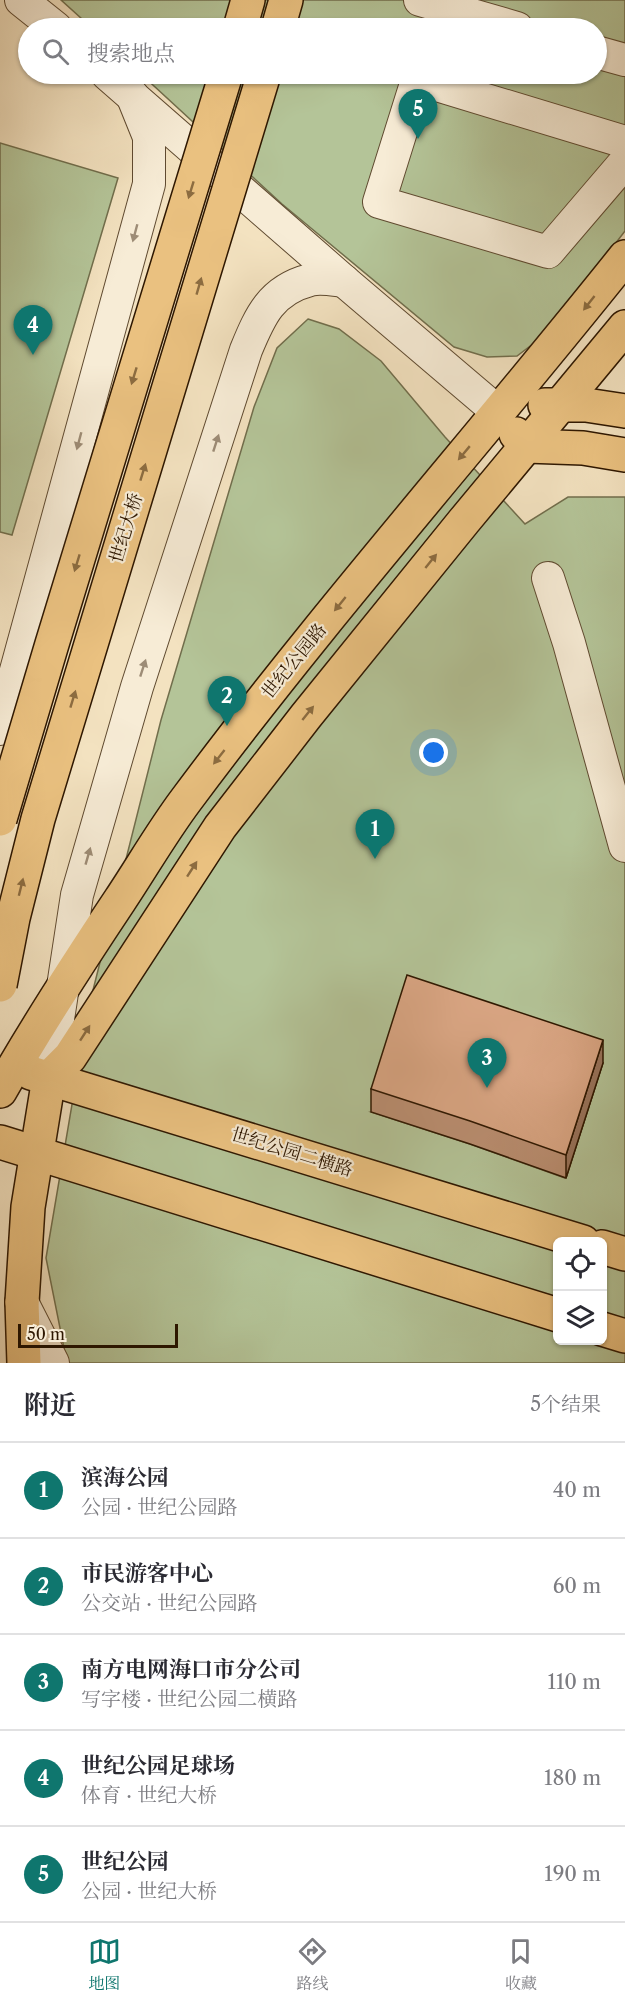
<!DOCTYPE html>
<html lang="zh">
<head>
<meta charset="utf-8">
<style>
  body { margin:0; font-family:"Libre Caslon Text","Noto Serif SC",serif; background:#f2f2f3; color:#2b2b33 }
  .controls { position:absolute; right:18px; bottom:18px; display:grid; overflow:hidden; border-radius:9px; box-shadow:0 2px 4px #0004 }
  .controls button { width:54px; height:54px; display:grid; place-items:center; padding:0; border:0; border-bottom:2px solid #e1e1e2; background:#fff; color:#2b2b33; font:30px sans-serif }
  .scale { position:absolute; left:18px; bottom:15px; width:160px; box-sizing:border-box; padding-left:6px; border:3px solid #2e1700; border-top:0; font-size:16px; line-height:21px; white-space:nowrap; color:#2e1700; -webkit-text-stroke:4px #f7ecd6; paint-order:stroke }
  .you { position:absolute; left:434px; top:753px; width:21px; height:21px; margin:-15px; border:4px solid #fff; border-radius:50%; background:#1a73e8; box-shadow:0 0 0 9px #1a73e833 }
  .badge { display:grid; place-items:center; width:39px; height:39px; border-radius:50%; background:#0f766e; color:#fff; font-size:20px; font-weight:700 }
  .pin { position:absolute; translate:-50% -50px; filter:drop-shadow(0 2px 3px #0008) }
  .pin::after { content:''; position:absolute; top:32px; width:21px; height:18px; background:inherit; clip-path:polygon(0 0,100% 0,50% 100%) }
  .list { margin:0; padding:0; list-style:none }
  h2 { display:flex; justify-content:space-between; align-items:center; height:78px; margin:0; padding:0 24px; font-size:26px }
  h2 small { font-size:20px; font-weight:400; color:#7c7c81 }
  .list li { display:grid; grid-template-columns:39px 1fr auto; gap:18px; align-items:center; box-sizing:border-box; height:96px; padding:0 24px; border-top:2px solid #e1e1e2 }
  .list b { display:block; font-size:22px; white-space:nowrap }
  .list p { margin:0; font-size:20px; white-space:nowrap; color:#7c7c81 }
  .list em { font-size:20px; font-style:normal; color:#7c7c81 }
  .icon { flex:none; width:33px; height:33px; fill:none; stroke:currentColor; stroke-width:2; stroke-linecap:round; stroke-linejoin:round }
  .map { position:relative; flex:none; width:625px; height:1363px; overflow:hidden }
  .search { position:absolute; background:#fff; box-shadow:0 2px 4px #0004; left:18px; right:18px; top:18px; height:66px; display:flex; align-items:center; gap:15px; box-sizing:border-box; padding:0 21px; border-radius:33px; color:#7c7c81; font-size:22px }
  .sheet { height:558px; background:#fff }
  nav { display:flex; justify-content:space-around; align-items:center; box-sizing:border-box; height:84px; border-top:2px solid #e1e1e2; background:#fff; font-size:16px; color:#7c7c81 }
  nav a { display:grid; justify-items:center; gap:3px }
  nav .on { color:#0f766e }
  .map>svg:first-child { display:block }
  .green { fill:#b4c498; stroke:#716e4c; stroke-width:1.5; fill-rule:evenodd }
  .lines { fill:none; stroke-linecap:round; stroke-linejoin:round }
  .minor-casing { stroke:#5f4a30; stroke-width:34 }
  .major-casing { stroke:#2e1700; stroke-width:36 }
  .highway-casing { stroke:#2e1700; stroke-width:36 }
  .minor { stroke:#f7ecd6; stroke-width:32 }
  .major { stroke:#eac180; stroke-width:33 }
  .highway { stroke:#eac180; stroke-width:33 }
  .highway-bridge-casing { stroke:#2e1700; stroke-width:36; stroke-linecap:butt }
  .highway-bridge { stroke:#eac180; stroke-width:33 }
  .wall { fill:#bb8f72; stroke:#2e1700; stroke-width:1.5 }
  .shaded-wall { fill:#99745c; stroke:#2e1700; stroke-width:1.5 }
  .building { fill:#daa684; stroke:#2e1700; stroke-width:1.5 }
  .oneway { fill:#8c6c40 }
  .oneway2 { fill:#9d8c76 }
  .labels { text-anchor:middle; stroke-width:4.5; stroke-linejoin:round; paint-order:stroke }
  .street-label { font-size:18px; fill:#2e1700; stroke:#f7ecd6 }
</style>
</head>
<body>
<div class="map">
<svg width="625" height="1363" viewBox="0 0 625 1363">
  <rect width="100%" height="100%" fill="#f3e2c0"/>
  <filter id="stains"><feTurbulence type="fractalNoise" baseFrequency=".00333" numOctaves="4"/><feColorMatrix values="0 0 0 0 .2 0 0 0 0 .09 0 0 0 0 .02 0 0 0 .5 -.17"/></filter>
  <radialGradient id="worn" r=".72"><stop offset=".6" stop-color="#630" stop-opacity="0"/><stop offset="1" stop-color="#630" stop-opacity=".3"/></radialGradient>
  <g class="green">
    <polygon points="61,0 625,0 625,231 546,334 517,356 487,357 454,347 282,204 141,74 596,74 596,28 92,28"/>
    <polygon points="0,143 118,178 12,535 0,532"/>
    <path d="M308,319L339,329L381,361L445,437L525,524L568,497H625V1363H67L46,1258L88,1010L161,720L254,407L277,348ZM602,1063L565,1178L470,1144L371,1112ZM558,1242H602V1340H558Z"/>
  </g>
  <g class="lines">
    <g class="minor-casing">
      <g id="minor">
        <polyline points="21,0 56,28"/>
        <polyline points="420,0 517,28"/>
        <polyline points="596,52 625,60"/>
        <polyline points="107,74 344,281 498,412"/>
        <polyline points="419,74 379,202 548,252 625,162"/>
        <polyline points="417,79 625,142"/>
        <polyline points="548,578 569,643 625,846"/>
        <polyline points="0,729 149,184 149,137 132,95"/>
        <path d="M49,1078L77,895L137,687L246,350C260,316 271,290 310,280C320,277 334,280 344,281"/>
        <polyline points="22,1302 53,1363"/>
      </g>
    </g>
    <g class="major-casing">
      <g id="major">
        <polyline points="545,405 586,405 625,411"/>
        <polyline points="516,434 526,446 583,448 625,455"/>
        <polyline points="31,1073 583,1242"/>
        <path d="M0,1091C37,1026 78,963 120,900C142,867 162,832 186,800C325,613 480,439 625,257"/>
        <polyline points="0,1142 558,1315"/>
        <polyline points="602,1247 625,1254"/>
        <polyline points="22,1302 28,1207 49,1078 70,1057 220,827 306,716 464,521 625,327"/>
        <polyline points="602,1329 625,1336"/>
      </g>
    </g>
    <g class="highway-casing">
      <g id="highway">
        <polyline points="240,28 248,0"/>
        <polyline points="278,28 286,0"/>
        <polyline points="22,1302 24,1363"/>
      </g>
    </g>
    <use href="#minor" class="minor"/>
    <use href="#major" class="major"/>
    <use href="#highway" class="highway"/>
    <g class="highway-bridge-casing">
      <g id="highway-bridge">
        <polyline points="0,819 52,644 226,74"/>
        <polyline points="0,985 13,918 38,819 264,74"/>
      </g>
    </g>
    <use href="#highway-bridge" class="highway-bridge"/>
  </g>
  <polygon class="wall" points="603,1063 566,1178 470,1144 371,1112 371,1089"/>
  <polygon class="shaded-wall" points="603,1040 603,1063 566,1178 566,1155"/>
  <polygon class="building" points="407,975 603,1040 566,1155 470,1121 371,1089"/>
  <defs><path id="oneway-solid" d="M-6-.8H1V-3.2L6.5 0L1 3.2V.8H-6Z" transform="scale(1.5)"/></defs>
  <g class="oneway">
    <use href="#oneway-solid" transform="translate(191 190) rotate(107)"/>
    <use href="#oneway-solid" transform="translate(199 286) rotate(-74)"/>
    <use href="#oneway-solid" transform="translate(589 303) rotate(128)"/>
    <use href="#oneway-solid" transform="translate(134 376) rotate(107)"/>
    <use href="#oneway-solid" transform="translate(464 453) rotate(130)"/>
    <use href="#oneway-solid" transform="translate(143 472) rotate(-73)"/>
    <use href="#oneway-solid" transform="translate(431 561) rotate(-51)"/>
    <use href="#oneway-solid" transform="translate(77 563) rotate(107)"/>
    <use href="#oneway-solid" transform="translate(340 604) rotate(129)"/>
    <use href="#oneway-solid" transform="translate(73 699) rotate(-73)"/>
    <use href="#oneway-solid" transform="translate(308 713) rotate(-51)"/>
    <use href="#oneway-solid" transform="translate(219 757) rotate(128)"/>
    <use href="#oneway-solid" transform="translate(192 869) rotate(-57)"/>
    <use href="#oneway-solid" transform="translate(21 887) rotate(-76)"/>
    <use href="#oneway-solid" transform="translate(85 1033) rotate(-57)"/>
  </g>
  <g class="oneway2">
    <use href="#oneway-solid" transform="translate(135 233) rotate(105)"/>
    <use href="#oneway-solid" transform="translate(79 441) rotate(105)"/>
    <use href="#oneway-solid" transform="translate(216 443) rotate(-72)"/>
    <use href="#oneway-solid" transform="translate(143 668) rotate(-72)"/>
    <use href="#oneway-solid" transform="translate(88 856) rotate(-74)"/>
  </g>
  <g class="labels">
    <g class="street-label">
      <text transform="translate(126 528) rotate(-73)" y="6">世纪大桥</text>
      <text transform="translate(294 661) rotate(-51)" y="6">世纪公园路</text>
      <text transform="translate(292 1152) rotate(17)" y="6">世纪公园二横路</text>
    </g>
  </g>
  <rect width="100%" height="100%" filter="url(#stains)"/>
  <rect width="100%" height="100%" fill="url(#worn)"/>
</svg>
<div class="controls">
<button><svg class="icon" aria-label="locate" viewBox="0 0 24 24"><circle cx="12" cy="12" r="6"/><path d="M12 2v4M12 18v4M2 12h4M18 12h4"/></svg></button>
<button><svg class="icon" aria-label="layers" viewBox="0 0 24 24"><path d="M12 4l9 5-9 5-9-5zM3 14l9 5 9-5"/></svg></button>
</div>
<div class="scale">50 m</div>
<div class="you"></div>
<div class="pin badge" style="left:375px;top:859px">1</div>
<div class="pin badge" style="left:227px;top:726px">2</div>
<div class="pin badge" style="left:487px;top:1088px">3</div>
<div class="pin badge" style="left:33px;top:355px">4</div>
<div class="pin badge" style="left:418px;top:139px">5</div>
<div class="search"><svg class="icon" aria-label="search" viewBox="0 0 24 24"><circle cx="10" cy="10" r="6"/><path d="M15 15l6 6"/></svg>搜索地点</div>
</div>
<section class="sheet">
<h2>附近<small>5个结果</small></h2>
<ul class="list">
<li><span class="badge">1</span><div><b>滨海公园</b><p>公园 · 世纪公园路</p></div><em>40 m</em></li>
<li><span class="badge">2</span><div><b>市民游客中心</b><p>公交站 · 世纪公园路</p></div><em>60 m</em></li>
<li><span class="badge">3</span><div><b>南方电网海口市分公司</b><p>写字楼 · 世纪公园二横路</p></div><em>110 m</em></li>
<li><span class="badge">4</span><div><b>世纪公园足球场</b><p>体育 · 世纪大桥</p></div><em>180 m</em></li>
<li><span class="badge">5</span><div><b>世纪公园</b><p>公园 · 世纪大桥</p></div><em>190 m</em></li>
</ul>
</section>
<nav>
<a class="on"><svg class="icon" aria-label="map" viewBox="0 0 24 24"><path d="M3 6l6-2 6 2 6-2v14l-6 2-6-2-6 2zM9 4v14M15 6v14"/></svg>地图</a>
<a><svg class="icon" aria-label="directions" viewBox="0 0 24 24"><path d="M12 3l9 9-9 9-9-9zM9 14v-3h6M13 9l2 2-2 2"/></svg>路线</a>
<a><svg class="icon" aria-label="saved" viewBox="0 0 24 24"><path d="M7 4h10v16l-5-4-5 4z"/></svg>收藏</a>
</nav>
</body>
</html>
